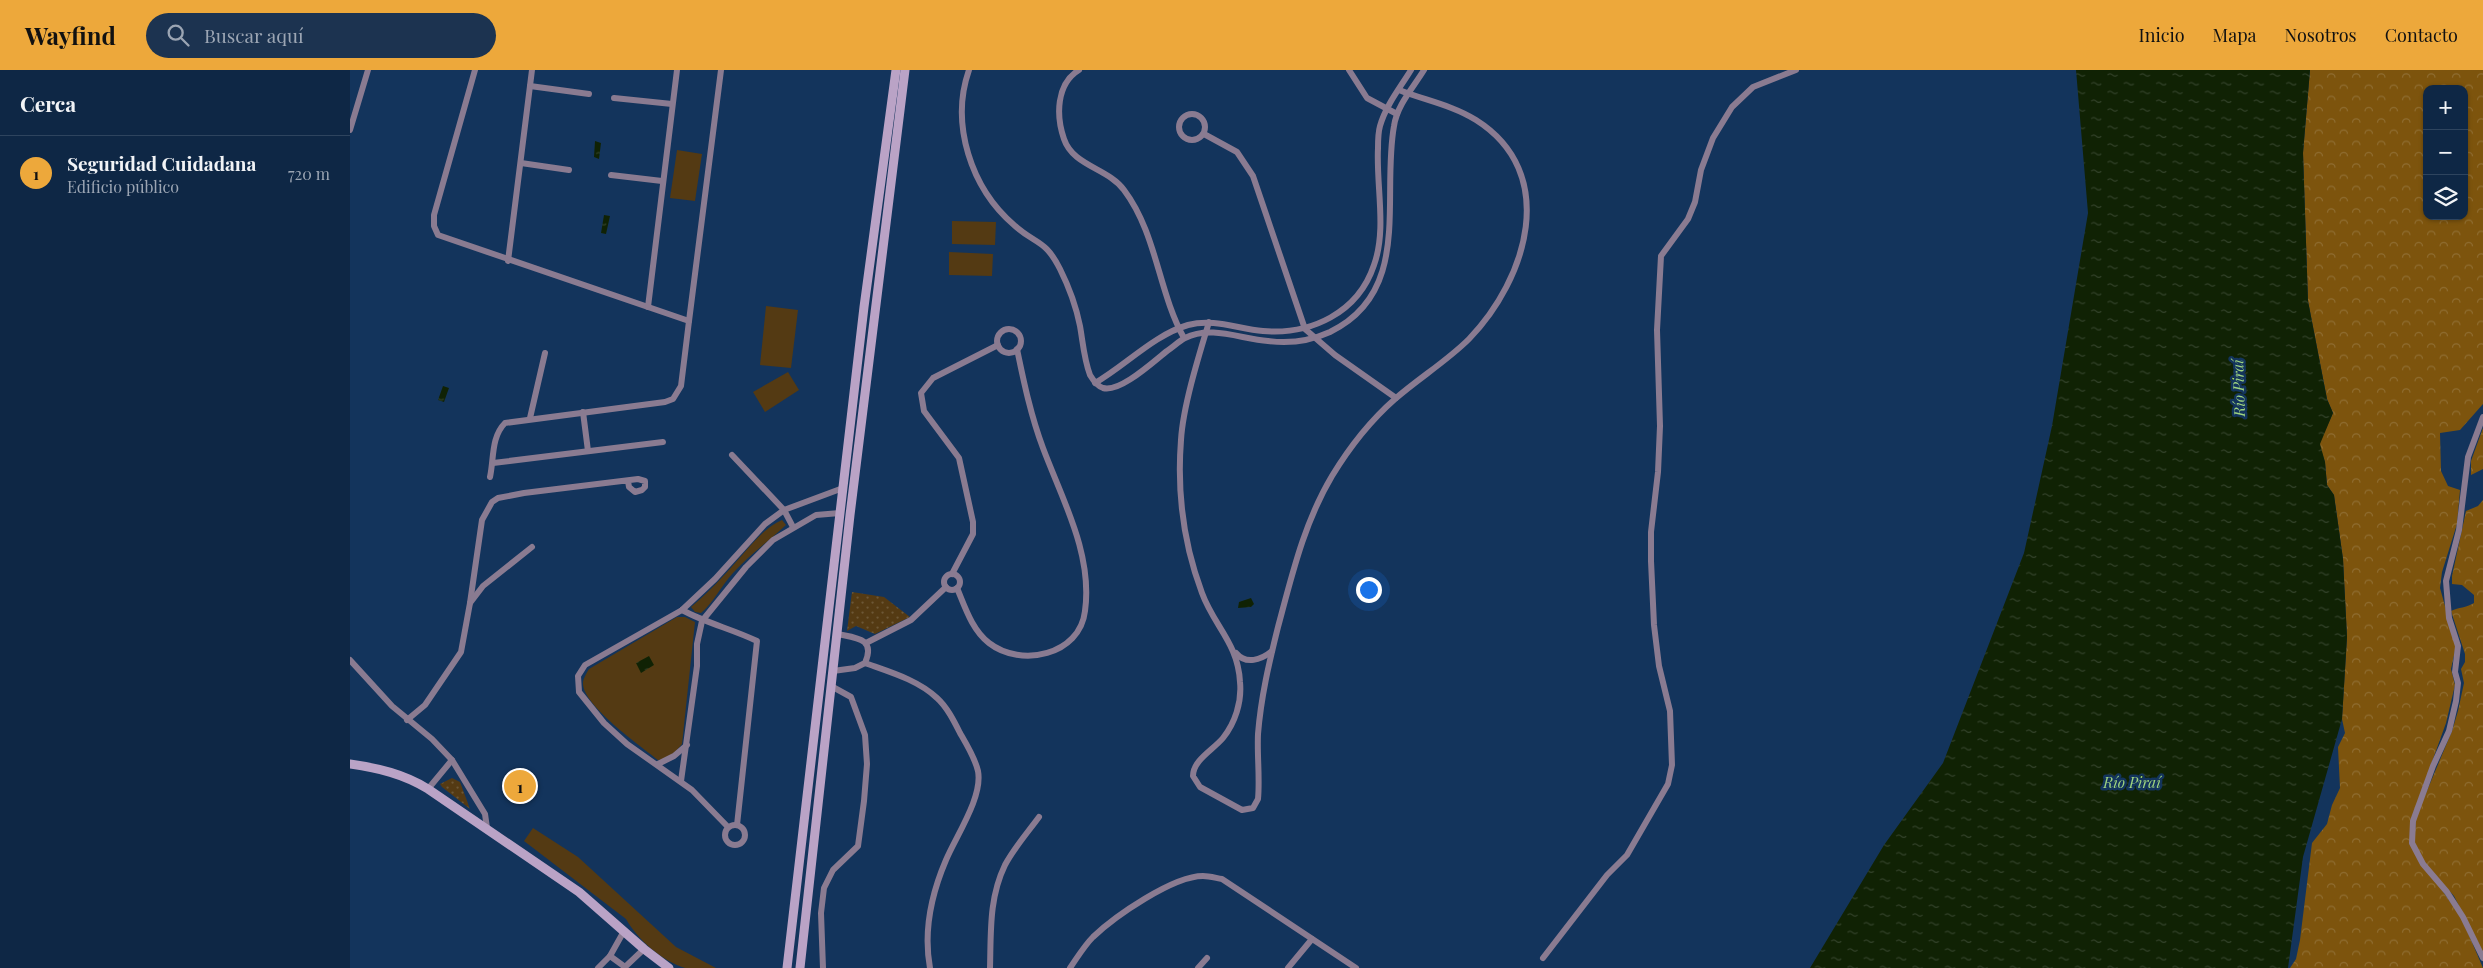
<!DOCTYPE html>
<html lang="es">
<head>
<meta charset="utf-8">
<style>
  body { margin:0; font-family:"Playfair Display",serif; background:#1c3350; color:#f1f3f6 }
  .controls { position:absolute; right:15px; top:15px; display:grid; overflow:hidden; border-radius:10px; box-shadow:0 1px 4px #0004 }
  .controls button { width:45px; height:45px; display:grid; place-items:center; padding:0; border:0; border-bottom:1px solid #2e445e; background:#0e2745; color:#f1f3f6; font:25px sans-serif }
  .you { position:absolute; left:1018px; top:519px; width:18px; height:18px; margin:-12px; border:4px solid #fff; border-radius:50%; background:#1a73e8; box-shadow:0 0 0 8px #1a73e833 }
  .badge { display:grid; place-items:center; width:32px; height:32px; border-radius:50%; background:#eda83b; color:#111; font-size:16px; font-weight:700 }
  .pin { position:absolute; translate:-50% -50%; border:2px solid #fff; box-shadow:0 1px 5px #0006 }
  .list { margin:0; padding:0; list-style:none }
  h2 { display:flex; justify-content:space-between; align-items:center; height:65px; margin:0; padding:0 20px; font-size:21px }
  h2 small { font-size:16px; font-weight:400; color:#9ba5b3 }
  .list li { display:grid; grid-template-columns:32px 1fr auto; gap:15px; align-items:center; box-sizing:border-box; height:75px; padding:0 20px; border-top:1px solid #2e445e }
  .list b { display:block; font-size:19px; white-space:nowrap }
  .list p { margin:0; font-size:16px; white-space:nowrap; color:#9ba5b3 }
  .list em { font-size:16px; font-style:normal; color:#9ba5b3 }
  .icon { flex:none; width:28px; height:28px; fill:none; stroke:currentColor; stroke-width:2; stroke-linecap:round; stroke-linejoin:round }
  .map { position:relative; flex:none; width:2133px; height:898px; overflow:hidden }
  header { display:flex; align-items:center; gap:30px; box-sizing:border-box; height:70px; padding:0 25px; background:#eda83b; color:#111 }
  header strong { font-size:24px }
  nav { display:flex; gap:28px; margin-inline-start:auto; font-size:18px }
  .search { width:350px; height:45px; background:#1c3350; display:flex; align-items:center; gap:12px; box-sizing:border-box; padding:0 18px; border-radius:28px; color:#9ba5b3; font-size:19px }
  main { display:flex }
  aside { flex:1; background:#0e2745 }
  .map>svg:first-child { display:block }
  .grass { fill:url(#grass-dots) }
  .forest { fill:url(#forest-crowns); fill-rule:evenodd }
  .green { fill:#543a13 }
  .water { fill:url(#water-ripples) }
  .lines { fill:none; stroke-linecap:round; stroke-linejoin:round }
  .minor { stroke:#8a7b91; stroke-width:6 }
  .secondary { stroke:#baa3c6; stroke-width:9 }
  .labels { text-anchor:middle; stroke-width:5; stroke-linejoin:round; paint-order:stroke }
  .water-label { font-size:15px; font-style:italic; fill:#9fd47f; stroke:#13345c }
</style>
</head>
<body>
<header>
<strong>Wayfind</strong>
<div class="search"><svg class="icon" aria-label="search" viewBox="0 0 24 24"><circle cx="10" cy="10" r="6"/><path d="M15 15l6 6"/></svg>Buscar aquí</div>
<nav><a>Inicio</a><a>Mapa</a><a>Nosotros</a><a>Contacto</a></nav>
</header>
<main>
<aside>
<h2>Cerca<small></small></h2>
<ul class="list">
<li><span class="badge">1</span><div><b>Seguridad Cuidadana</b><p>Edificio público</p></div><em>720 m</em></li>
</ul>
</aside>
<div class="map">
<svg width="2133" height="898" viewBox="0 0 2133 898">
  <defs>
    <pattern id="grass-dots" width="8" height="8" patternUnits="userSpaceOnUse" patternTransform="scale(1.25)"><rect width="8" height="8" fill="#543a13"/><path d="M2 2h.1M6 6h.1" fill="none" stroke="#6d5736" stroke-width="1.8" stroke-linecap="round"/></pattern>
    <pattern id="forest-crowns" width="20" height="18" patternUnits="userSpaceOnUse" patternTransform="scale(1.25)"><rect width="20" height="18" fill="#7d540d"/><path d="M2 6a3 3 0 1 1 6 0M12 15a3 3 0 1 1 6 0" fill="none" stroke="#8f6d31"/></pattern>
    <pattern id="water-ripples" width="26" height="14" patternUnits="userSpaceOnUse" patternTransform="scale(1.25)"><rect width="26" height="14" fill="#102204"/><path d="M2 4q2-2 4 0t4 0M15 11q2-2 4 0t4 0" fill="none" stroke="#33422a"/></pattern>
  </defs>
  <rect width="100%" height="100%" fill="#13345c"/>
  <g class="grass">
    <polygon points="502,522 534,527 560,547 525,564 506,556 497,561"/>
    <polygon points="102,708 110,712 120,739 92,717 90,714"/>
  </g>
  <g class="forest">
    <path d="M1960,0H2133V334L2110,360L2090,363L2091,401L2098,416L2110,420L2107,454L2092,502L2090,518L2106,576L2101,599L2105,615L2096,653L2061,750L2060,774L2112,849L2133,898H1940L1946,889L1950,870L1962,773L1977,754L1982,735L1990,718L1988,677L1995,663L1992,649L1997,567L1993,489L1984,425L1977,415L1975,392L1969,374L1983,343L1977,329L1958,231L1953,83ZM2077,19H2114V146H2077Z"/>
    <polygon points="2133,358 2133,399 2121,405 2121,391"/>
    <path d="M2133,430V883L2104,826L2073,791L2064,772L2066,747L2102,661L2108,641L2114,613L2111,599L2115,592V584L2101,541C2109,537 2116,538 2124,533V525L2112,515L2102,514V506L2116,441L2128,436Z"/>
  </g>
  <g class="green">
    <polygon points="327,80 352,84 345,131 320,128"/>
    <polygon points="602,151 646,152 645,175 602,174"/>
    <polygon points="599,182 643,184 642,206 599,205"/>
    <polygon points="416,236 448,240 441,298 410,295"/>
    <polygon points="438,302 449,320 415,342 403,322"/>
    <path d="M432,450L436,455C419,471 399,485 383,503C371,516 364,532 351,543L345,542L341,537C358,523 372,508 386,492C400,477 412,459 432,450Z"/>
    <path d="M327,547H335L345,552L332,674C326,681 318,690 308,690C292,677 232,635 233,613C233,609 236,604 239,599Z"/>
    <path d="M183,758L228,787L326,877L366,898C356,898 344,898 335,898C312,891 287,869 276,849L174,771Z"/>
  </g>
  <g class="water">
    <polygon points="1726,0 1960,0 1953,83 1958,231 1977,329 1983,343 1970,374 1975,392 1977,415 1984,425 1993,489 1997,567 1992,649 1953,787 1938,898 1460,898 1534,775 1593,693 1674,483 1702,356 1738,143"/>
    <polygon points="245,71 251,73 249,89 244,87"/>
    <polygon points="254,145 260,146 256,164 251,163"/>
    <polygon points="93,316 99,318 94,332 88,330"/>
    <polygon points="901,528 904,534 901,537 888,538 889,532"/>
    <polygon points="299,586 304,595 291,603 286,593"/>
  </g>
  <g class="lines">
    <g class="minor">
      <path d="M125,0L84,145V156L88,165L339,251L331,316L323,329L315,332L155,353C141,367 144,389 140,407"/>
      <path d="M619,0C600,54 621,118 664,155C686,175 695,169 710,199C719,217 726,236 730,256C733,273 734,289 740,305C743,310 747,316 753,318C770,323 804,291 817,281C823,277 829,271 835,268C861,255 891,269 918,271C940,274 960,271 980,262C1063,222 1031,127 1044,56C1047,35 1063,18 1074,0"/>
      <path d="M729,0C706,14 706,46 714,69C723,96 758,98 774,120C807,164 808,221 834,268"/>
      <polyline points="999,0 1017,28 1047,44"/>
      <polyline points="180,16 239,24"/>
      <polyline points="264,28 322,34"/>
      <circle cx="842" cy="57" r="13"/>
      <polyline points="0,60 18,0"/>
      <polyline points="854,64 887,82 903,106 955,259 985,285 1046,328"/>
      <polyline points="171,93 219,100"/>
      <polyline points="261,105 312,111"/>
      <polyline points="158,191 182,0"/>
      <polyline points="298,237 327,0"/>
      <polyline points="339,251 371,0"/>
      <path d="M859,252C849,285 833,336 831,370C827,421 834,475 852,523C864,556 888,573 890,612C892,632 885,653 873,668C863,680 843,690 843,706L850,717L892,740L903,738L908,729C910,708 907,686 908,664C911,627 919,593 928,557C942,505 954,453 982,406C999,378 1020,351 1045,329C1069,308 1097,291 1119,269C1177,209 1210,103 1126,50C1102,35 1074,30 1049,20"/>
      <circle cx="659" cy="271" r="12"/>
      <path d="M745,313C776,295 804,265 838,255C864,248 888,259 913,261C961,265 1008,243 1024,195C1037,159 1026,116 1028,78C1028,71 1028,63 1030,56C1036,35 1050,18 1061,0"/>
      <polyline points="233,342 238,381"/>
      <polyline points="2133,347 2118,387 2109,460 2096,511 2099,548 2108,576 2105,602 2108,613 2106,631 2099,661 2083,696 2063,751 2062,773 2073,794 2097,822 2113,847 2133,888"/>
      <polyline points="180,348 195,283"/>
      <polyline points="382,385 434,440 443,457"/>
      <polyline points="143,393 313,372"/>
      <polyline points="602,504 623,464 623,452 609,388 574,341 571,323 583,308 648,275"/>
      <circle cx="602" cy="512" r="8"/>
      <path d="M607,518C615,537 622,560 639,573C671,598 730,585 735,541C743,484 712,429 693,378C681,346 674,313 667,279"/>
      <polyline points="120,533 132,450 142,432 148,428 174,423 288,409 295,411 295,417 292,420 285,422 279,417 278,411"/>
      <path d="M332,540C356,553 382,559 407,571L387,755"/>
      <polyline points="516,573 561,550 596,517"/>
      <path d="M886,583C896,595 911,590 922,581"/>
      <polyline points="0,590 42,636 82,669 102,690 135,744 137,758"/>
      <path d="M515,593C540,602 568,610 587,628C597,637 604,651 610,663C617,675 625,688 628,701C633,727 606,766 596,790C581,825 573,860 580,898"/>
      <path d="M483,601L505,598L515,593C526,568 506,568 487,564"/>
      <polyline points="57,650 75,635 111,582 120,533 133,516 182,477"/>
      <polyline points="308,694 324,686 337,675"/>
      <polyline points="331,711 347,596 347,574 352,551 396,497 423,470 466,445 490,443"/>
      <polyline points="78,719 102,690"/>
      <circle cx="385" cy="765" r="10"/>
      <polyline points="378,757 342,720 277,674 254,653 229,622 228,606 235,595 332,540 365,509 415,454 434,440 493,418"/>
      <polyline points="260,886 275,897"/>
      <polyline points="1193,888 1257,805 1277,785 1318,714 1322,695 1320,641 1309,596 1304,555 1301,491 1301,462 1308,402 1310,356 1307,260 1311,186 1338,149 1345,132 1351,100 1363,68 1382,37 1403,17 1446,0"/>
      <polyline points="248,898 260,886 274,861"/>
      <polyline points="274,898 294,879"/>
      <polyline points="473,898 471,843 474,818 483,800 508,776 514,731 517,694 515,665 501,627 481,616"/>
      <path d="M640,898C641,862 639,828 655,795C664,778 678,762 689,747"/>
      <path d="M720,898C727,888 734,876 743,867C765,846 823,806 853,806C859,806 866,808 872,809L1006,898"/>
      <polyline points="848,898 857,888"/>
      <polyline points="938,898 962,869"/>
    </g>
    <g class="secondary">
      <path d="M0,694C28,698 54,704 78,719L229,822L294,879L319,898"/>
      <polyline points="437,898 514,237 546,0"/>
      <polyline points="450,898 500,445 555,0"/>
    </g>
  </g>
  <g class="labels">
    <g class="water-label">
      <text transform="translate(1889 318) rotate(-92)" y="5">Río Piraí</text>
      <text x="1782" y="718">Río Piraí</text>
    </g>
  </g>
</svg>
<div class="controls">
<button>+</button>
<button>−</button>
<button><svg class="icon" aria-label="layers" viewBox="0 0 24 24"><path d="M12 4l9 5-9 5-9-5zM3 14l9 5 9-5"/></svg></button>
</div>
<div class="you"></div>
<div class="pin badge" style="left:170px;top:716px">1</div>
</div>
</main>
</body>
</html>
